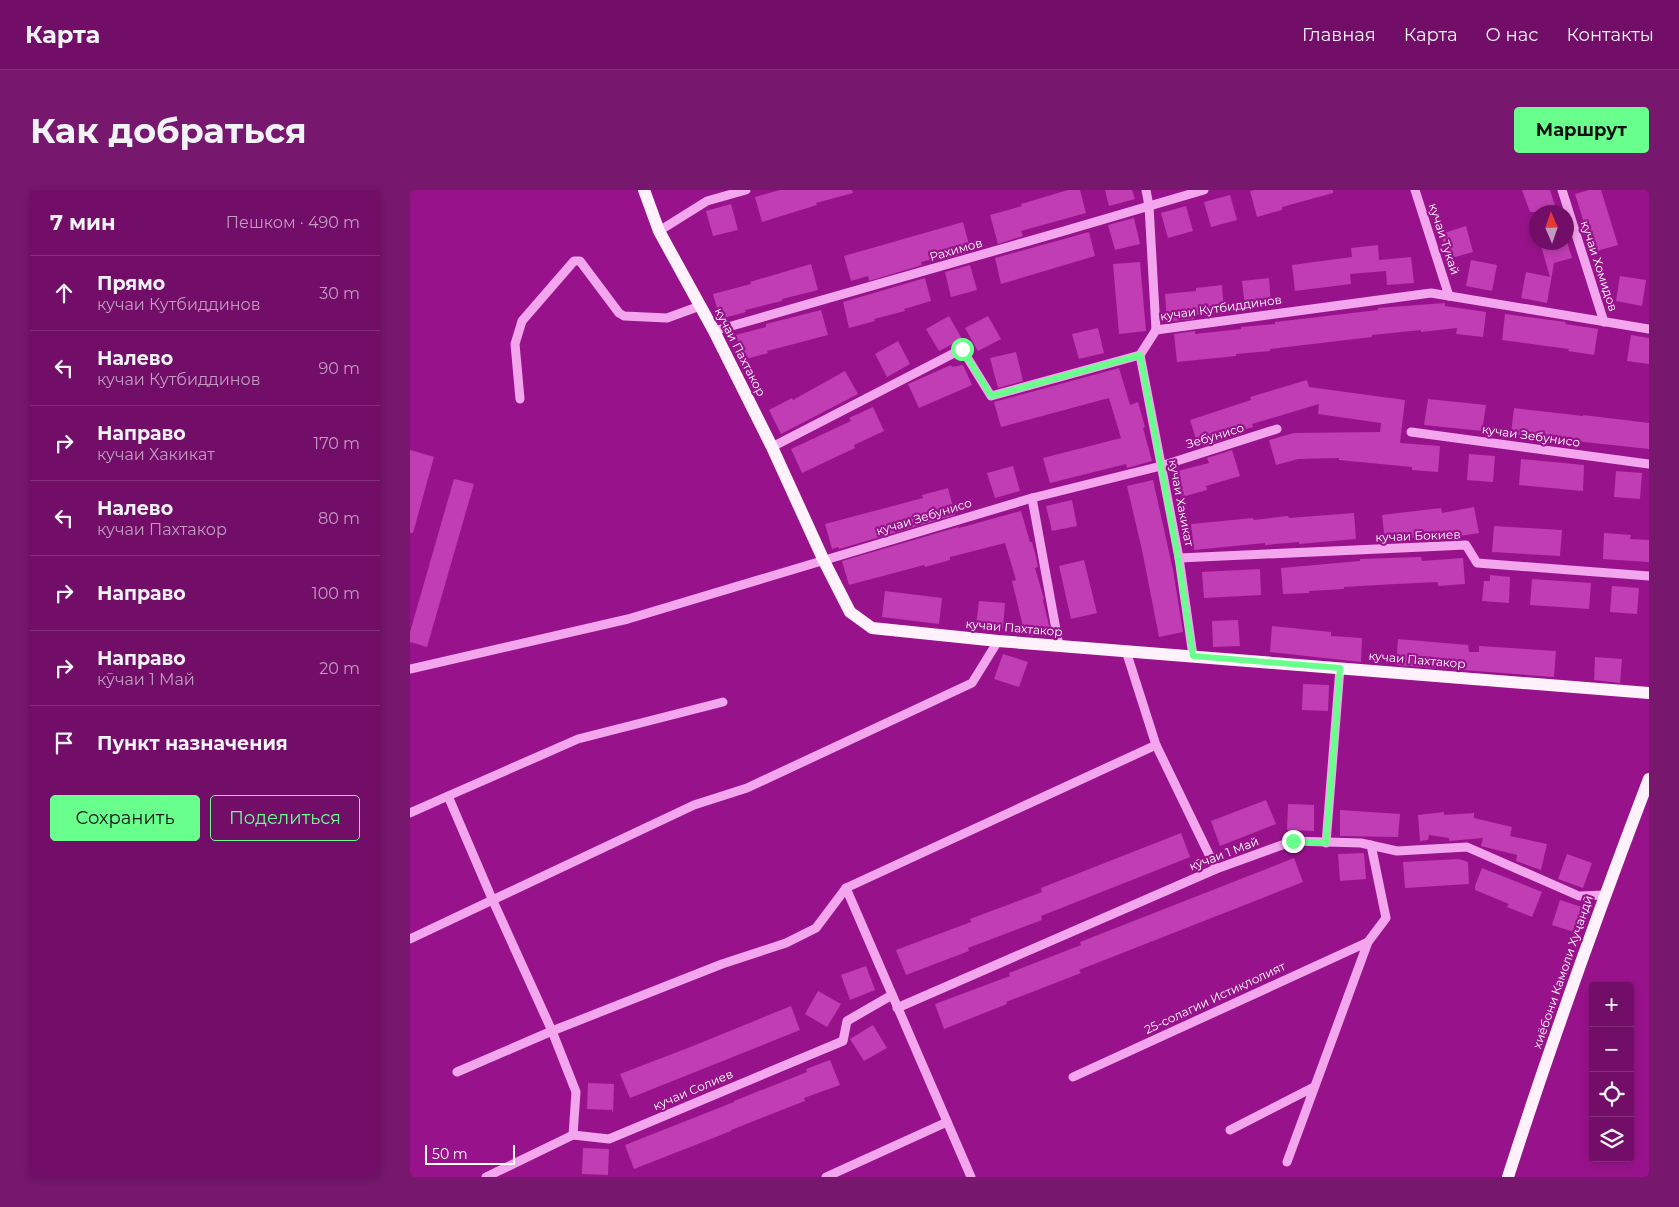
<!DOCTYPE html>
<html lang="ru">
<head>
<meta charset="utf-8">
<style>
  body { margin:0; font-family:Montserrat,sans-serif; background:#77176e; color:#f1f3f6 }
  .controls { position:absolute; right:15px; bottom:15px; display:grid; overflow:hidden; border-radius:5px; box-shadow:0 2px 8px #0003 }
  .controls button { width:45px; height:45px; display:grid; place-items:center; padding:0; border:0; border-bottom:1px solid #842e7c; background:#720e68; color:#f1f3f6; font:25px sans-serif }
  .compass { position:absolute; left:1119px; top:15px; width:45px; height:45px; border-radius:50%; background:#720e68; box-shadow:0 2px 8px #0003; rotate:358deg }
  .scale { position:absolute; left:15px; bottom:12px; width:90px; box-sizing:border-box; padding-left:5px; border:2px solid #fff; border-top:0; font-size:14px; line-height:18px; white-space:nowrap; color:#fff; -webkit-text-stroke:4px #98138b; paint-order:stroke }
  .stop { position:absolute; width:15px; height:15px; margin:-11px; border:4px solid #68ff8d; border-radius:50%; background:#fff }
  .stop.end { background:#68ff8d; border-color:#fff; box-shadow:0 1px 5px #0008 }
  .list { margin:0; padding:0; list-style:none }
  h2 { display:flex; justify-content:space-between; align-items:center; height:65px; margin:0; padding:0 20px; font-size:21px }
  h2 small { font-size:16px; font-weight:400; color:#c19cc0 }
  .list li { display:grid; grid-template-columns:32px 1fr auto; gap:15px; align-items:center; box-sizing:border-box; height:75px; padding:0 20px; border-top:1px solid #842e7c }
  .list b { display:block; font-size:19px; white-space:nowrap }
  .list p { margin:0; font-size:16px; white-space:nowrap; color:#c19cc0 }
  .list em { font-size:16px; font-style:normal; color:#c19cc0 }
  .actions { display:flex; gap:10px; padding:15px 20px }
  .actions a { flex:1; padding:11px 0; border:1px solid #68ff8d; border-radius:5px; text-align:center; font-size:18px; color:#68ff8d }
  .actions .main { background:#68ff8d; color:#111 }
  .icon { flex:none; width:28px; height:28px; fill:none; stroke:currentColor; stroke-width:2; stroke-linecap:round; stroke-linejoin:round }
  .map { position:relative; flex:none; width:1239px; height:987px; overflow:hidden; border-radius:5px }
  header { display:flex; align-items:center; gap:30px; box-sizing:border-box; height:70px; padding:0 25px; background:#720e68; border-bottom:1px solid #842e7c }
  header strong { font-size:24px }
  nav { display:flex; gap:28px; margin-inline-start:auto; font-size:18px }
  .intro { display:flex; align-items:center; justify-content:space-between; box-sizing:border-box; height:120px; padding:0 30px }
  h1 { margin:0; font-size:35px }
  .button { padding:12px 22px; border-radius:5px; background:#68ff8d; color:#111; font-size:18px; font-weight:700 }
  main { display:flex; gap:30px; padding:0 30px }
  aside { flex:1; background:#720e68; border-radius:5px; box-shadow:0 2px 8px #0003 }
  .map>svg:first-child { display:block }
  .building { fill:#c03db4 }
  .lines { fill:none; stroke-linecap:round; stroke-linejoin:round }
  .minor { stroke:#f3a6ed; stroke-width:9 }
  .major { stroke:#fff2fd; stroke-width:12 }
  .route { stroke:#68ff8d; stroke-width:6 }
  .labels { text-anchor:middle; stroke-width:4.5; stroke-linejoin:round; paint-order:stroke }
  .street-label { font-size:12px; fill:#fff; stroke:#98138b }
</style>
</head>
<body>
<header>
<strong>Карта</strong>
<nav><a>Главная</a><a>Карта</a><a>О нас</a><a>Контакты</a></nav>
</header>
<div class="intro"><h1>Как добраться</h1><a class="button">Маршрут</a></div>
<main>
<aside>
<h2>7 мин<small>Пешком · 490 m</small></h2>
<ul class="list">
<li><svg class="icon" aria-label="ahead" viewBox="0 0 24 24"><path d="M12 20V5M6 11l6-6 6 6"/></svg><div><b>Прямо</b><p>кучаи Кутбиддинов</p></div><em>30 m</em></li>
<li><svg class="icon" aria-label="left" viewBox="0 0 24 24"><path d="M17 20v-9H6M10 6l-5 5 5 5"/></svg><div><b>Налево</b><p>кучаи Кутбиддинов</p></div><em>90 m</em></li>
<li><svg class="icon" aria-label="right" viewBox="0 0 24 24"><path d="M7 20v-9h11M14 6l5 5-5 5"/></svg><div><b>Направо</b><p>кучаи Хакикат</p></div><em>170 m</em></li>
<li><svg class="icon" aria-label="left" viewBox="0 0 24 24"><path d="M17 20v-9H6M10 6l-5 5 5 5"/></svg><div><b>Налево</b><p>кучаи Пахтакор</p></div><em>80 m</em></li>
<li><svg class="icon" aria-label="right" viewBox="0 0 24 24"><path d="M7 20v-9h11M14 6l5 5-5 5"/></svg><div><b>Направо</b></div><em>100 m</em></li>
<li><svg class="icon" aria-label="right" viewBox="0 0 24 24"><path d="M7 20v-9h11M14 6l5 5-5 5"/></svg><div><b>Направо</b><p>кӯчаи 1 Май</p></div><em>20 m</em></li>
<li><svg class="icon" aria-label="arrive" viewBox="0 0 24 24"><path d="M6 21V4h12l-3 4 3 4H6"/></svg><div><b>Пункт назначения</b></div></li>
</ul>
<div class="actions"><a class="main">Сохранить</a><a>Поделиться</a></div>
</aside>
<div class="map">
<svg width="1239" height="987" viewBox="0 0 1239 987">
  <rect width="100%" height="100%" fill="#98138b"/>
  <g class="building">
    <polygon points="370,0 442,0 443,3 406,13 407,15 352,32 345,7"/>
    <polygon points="658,0 670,0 676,23 611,41 613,46 588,54 580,25 612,16 611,14"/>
    <polygon points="695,0 722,0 725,9 699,16"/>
    <polygon points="845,0 923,0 923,3 872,17 872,20 847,27 840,1"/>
    <polygon points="1112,0 1140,0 1147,22 1120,22"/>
    <polygon points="1179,0 1191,0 1208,55 1183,62 1165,4"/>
    <polygon points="820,5 827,30 801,37 794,12"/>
    <polygon points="321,14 328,40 303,46 296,21"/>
    <polygon points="776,16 783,41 758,48 751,23"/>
    <polygon points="724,28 730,54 705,60 698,35"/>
    <polygon points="553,32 560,58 556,59 557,63 531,70 531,67 511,72 512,75 459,91 458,86 441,91 434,66"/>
    <polygon points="1056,36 1063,62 1038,69 1031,44"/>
    <polygon points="679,42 685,66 591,94 585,68"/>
    <polygon points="1130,52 1157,52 1162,68 1144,73 1137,113 1111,108 1116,82 1140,87"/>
    <polygon points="968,55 969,70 1001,67 1004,93 977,95 976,81 940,84 941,94 885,101 882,75 942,67 941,58"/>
    <polygon points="1061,70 1087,75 1082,101 1056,96"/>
    <polygon points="730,72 736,141 709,144 703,74"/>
    <polygon points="401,74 408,100 372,109 372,111 335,120 336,122 310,129 303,104 341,94 340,92"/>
    <polygon points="560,75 567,100 541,107 535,82"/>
    <polygon points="1210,86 1236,90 1232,116 1206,111"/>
    <polygon points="515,88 521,111 494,119 495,121 464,129 465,131 439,138 433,112"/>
    <polygon points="859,88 861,114 835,117 832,91"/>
    <polygon points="812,95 814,122 783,125 784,129 763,131 763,129 757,130 755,104 786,101 786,98"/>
    <polygon points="1035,113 1035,116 1076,122 1073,147 1046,144 1047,138 1011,142 1011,140 962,145 962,147 860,159 860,161 826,164 826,166 767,172 764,144 785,141 785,144 831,139 831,137 865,134 865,132 968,120 968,118"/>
    <polygon points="411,120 418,145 357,161 358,163 333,170 326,145 356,137 356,134"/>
    <polygon points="1095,124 1156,132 1155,134 1188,139 1184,165 1158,161 1159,159 1092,150"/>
    <polygon points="539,126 552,149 529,161 516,139"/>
    <polygon points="578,126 591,149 568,161 555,138"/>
    <polygon points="688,138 694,163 669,169 662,144"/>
    <polygon points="1221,145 1239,148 1239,174 1217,171"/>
    <polygon points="488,151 500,174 477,187 465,164"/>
    <polygon points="606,162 613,191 588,198 580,168"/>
    <polygon points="541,175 542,177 553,175 562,195 509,218 498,194"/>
    <polygon points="709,178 720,215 728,212 735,237 733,238 742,271 717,278 716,274 640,293 633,268 711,248 699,208 591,237 584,212"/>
    <polygon points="435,181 448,204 371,244 359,220 382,208 383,210"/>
    <polygon points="897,190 899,197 995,210 990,253 1030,256 1028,282 1002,280 1002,277 929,270 929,268 888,269 866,275 859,250 884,243 970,242 971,233 908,224 909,214 842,234 843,237 818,244 819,248 794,256 793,254 788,255 780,230 841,210 840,207"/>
    <polygon points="1018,209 1076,215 1072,241 1014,235"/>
    <polygon points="463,217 474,241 444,255 445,258 392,283 381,259 441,231 439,228"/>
    <polygon points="1104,218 1173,226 1173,225 1239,233 1239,259 1101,244"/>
    <polygon points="0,260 24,267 3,343 0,343"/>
    <polygon points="822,260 830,286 796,296 797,300 772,307 764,282 799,273 797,268"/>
    <polygon points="1059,264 1085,266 1083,292 1057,290"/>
    <polygon points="1111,269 1174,275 1173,301 1109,295"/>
    <polygon points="603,276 610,301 585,308 577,283"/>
    <polygon points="1206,281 1232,283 1230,309 1204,307"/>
    <polygon points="44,289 64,294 17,457 0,452 0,442"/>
    <polygon points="743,290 763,380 773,442 749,447 732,360 717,296"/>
    <polygon points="538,298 545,325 429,359 428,357 422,359 415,334 513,308 512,305"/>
    <polygon points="662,310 667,336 642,341 636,316"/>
    <polygon points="1064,317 1069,343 1043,347 1042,343 975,351 972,325 1031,318 1032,323"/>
    <polygon points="611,321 620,352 622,352 626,367 628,377 625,378 634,409 633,410 640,440 622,446 615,445 602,391 606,390 595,353 540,367 540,370 515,377 514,375 439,395 432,371 548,337 549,338"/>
    <polygon points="944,323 946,349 889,354 889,352 855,355 855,353 784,360 781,334 843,328 844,330 878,326 879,328"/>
    <polygon points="1084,336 1152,340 1150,366 1082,362"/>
    <polygon points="1194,343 1221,345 1220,349 1239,350 1239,372 1193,369"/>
    <polygon points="1011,367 1012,371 1053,368 1055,394 1028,396 1028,392 986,394 934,397 934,399 899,401 899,403 873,404 871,378 950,371 950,369"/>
    <polygon points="674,370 687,423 661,429 649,376"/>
    <polygon points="850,379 851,405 794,408 792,382"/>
    <polygon points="1080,385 1100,387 1099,413 1072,411 1074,391 1080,391"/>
    <polygon points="1122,389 1181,393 1179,419 1120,415"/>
    <polygon points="1202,396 1229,398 1227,424 1200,422"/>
    <polygon points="475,401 532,408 529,434 472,427"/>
    <polygon points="569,411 595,413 593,439 566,436"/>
    <polygon points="828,430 830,456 803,457 802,431"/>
    <polygon points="862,436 921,442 921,446 952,448 951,472 860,462"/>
    <polygon points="988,449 1058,455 1059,462 1069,462 1069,456 1146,461 1144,487 986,475"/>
    <polygon points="593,464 618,472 609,497 584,489"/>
    <polygon points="1185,467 1212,469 1210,493 1184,490"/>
    <polygon points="893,494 919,495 918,521 892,520"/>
    <polygon points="856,610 866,634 810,656 801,631"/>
    <polygon points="878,614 904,615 904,641 877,640"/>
    <polygon points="930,620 990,624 988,647 930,646"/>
    <polygon points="1034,622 1034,625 1064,623 1064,628 1102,637 1100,646 1137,654 1131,680 1106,671 1107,665 1071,656 1073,648 1039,651 1039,648 1019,645 1018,650 1010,651 1008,625"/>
    <polygon points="771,643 780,667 631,726 632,730 558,758 559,761 496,785 486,760 561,732 560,729 632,702 631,698"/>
    <polygon points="954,663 956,689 930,691 928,664"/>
    <polygon points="1157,664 1182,673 1173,698 1148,689"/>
    <polygon points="884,668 893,692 669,780 671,783 596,812 597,814 534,839 525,814 600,786 599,783 671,755 670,752"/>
    <polygon points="1049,669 1058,672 1059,694 995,698 993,672"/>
    <polygon points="1072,678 1132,702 1122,727 1097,717 1099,714 1065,700 1065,696"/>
    <polygon points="1150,710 1175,718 1167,743 1142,735"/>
    <polygon points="456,776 465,800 440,810 431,785"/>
    <polygon points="408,801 431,814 417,837 395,824"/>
    <polygon points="381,816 390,840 220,908 210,884 283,856"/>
    <polygon points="463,835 477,858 454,871 440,849"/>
    <polygon points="420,870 430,895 394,908 395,911 321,940 321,941 224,979 215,955 324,912 324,911 397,882 396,879"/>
    <polygon points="178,893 204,894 203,923 201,918 201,920 177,919"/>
    <polygon points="173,958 199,959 198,985 172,984"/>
  </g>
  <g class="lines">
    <g class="minor">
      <polyline points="736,0 739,16 746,140"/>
      <polyline points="1005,0 1039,106"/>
      <polyline points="1152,0 1194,132"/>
      <polyline points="249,41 297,11 336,0"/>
      <path d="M304,141C468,95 631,48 794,0"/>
      <polyline points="730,165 769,368 783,466"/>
      <polyline points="110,209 105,154 112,131 164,71 170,71 209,123 214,126 257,128 290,116"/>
      <polyline points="1001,242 1239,274"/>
      <polyline points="362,257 552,159 581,206 730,165 746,140 1021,103 1239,139"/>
      <polyline points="622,308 649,456"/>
      <polyline points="769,368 1056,355 1067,373 1239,386"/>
      <polyline points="716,461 746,555 806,679"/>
      <polyline points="0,479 218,429 622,308 751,276 867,239"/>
      <polyline points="0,623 38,606"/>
      <polyline points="916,653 930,478"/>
      <polyline points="436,698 561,987"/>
      <polyline points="0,749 284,615 337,598 562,493 588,451"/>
      <polyline points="487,818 806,679 883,651 951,653 987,661 1057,657 1169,706 1194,705"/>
      <polyline points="47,882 142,841 312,774 376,753 406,738 436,698 746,555"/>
      <polyline points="663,887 958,752"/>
      <polyline points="820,940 904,897"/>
      <polyline points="163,945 166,902 142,841 83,711 38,606 168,549 313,512"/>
      <polyline points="877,972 958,752 976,728 961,655"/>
      <polyline points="76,987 163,945 199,949 433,851 437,831 482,805"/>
      <polyline points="416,987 537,932"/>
    </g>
    <g class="major">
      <polyline points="234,0 249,41 304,141 362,257 414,371 440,422 462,438 588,451 1239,503"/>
      <path d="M1098,987C1141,853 1189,720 1239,589"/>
    </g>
  </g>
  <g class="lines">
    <polyline class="route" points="552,159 581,206 730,165 768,368 783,466 930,478 916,653 883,651"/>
  </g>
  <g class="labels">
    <g class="street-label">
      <text transform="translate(1034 49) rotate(72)" y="4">кучаи Тукай</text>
      <text transform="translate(546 60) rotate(-16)" y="4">Рахимов</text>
      <text transform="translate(1189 76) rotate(72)" y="4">кучаи Хомидов</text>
      <text transform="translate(811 118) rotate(-8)" y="4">кучаи Кутбиддинов</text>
      <text transform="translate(330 162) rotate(63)" y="4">кучаи Пахтакор</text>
      <text transform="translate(805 246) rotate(-17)" y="4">Зебунисо</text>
      <text transform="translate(1121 246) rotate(8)" y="4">кучаи Зебунисо</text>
      <text transform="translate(771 313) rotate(79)" y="4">кучаи Хакикат</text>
      <text transform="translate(514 327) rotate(-17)" y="4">кучаи Зебунисо</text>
      <text transform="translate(1008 346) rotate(-2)" y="4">кучаи Бокиев</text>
      <text transform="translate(604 438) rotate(5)" y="4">кучаи Пахтакор</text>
      <text transform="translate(1007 470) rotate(5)" y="4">кучаи Пахтакор</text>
      <text transform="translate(814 664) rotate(-21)" y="4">кӯчаи 1 Май</text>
      <text transform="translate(1153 782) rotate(-71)" y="4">хиёбони Камоли Хуҷандӣ</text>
      <text transform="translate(805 808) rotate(-25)" y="4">25-солагии Истиқлолият</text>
      <text transform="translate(283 900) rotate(-23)" y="4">кучаи Солиев</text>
    </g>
  </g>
</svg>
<div class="controls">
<button>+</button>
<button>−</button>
<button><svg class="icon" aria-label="locate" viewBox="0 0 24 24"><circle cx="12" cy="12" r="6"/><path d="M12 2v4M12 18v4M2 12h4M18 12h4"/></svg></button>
<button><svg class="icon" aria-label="layers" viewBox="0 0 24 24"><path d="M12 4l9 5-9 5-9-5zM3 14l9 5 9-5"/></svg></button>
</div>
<svg class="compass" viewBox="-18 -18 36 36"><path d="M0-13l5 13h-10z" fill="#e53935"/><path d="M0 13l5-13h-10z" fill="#c19cc0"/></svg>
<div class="scale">50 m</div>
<div class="stop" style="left:552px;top:159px"></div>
<div class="stop end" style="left:883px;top:651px"></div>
</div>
</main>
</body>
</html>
